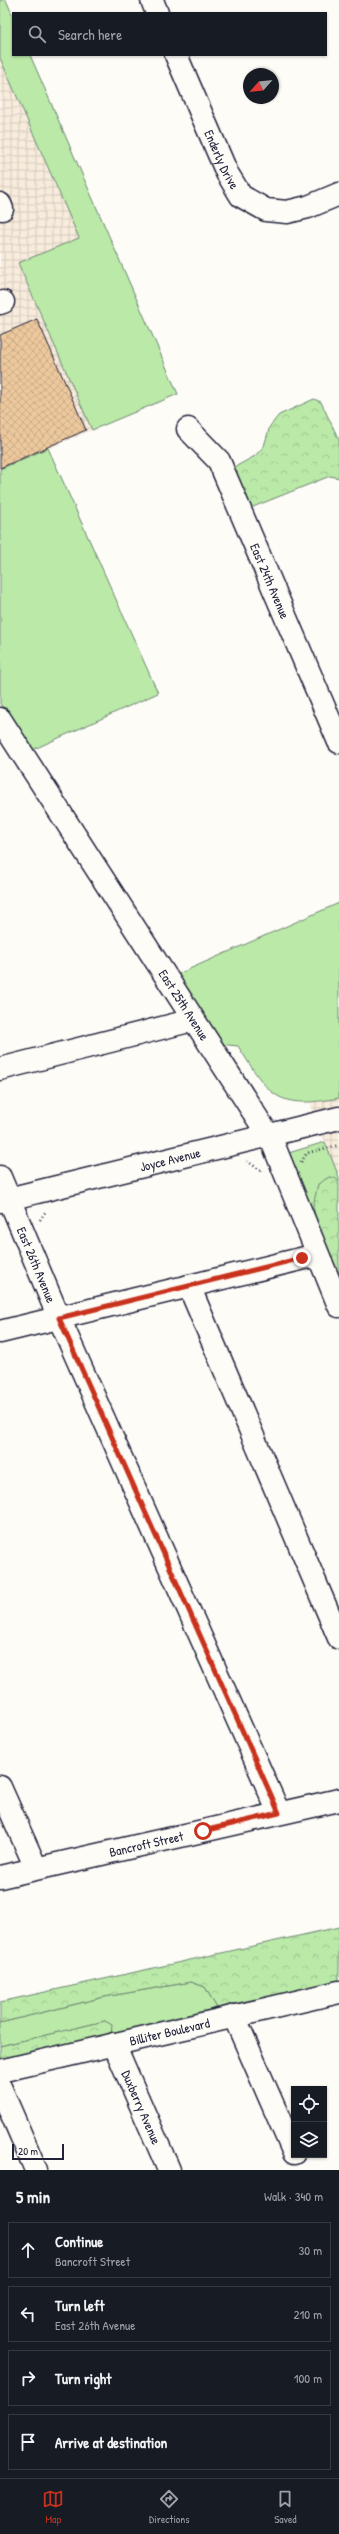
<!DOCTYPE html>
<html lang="en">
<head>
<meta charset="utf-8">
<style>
  body { margin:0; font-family:"Patrick Hand",sans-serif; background:#242831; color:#f1f3f6 }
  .controls { position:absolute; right:12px; bottom:12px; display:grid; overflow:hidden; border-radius:0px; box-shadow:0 1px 3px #0004 }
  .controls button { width:36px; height:36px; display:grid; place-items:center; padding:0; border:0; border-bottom:1px solid #363941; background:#171b24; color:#f1f3f6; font:20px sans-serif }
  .compass { position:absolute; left:243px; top:68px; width:36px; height:36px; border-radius:50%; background:#171b24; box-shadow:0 1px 3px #0004; rotate:243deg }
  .scale { position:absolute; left:12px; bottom:10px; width:52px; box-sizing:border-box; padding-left:4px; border:2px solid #22223b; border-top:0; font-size:11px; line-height:14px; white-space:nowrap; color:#22223b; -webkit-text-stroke:3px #fdfcf7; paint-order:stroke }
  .stop { position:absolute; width:12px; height:12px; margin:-9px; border:3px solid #c8321e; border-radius:50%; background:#fff }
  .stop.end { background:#c8321e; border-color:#fff; box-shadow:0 1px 4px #0008 }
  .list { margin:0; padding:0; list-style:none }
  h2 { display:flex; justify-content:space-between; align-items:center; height:52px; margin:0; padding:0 16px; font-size:17px }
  h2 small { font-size:13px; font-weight:400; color:#9ea1a6 }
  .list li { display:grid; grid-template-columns:26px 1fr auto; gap:12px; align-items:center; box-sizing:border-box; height:56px; margin:0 8px 8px; padding:0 8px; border:1px solid #363941; border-radius:0px }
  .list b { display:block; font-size:15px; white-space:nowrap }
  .list p { margin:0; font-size:13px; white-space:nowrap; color:#9ea1a6 }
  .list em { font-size:13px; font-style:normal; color:#9ea1a6 }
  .icon { flex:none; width:22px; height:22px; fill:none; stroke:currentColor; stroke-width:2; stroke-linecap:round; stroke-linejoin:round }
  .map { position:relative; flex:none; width:339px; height:2170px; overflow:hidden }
  .search { position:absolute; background:#171b24; box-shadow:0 1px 3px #0004; left:12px; right:12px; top:12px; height:44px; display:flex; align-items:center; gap:10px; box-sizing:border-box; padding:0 14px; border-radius:0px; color:#9ea1a6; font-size:15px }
  .sheet { height:308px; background:#171b24 }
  nav { display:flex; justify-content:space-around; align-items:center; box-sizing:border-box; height:56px; border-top:1px solid #363941; background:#171b24; font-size:11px; color:#9ea1a6 }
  nav a { display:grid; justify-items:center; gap:2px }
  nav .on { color:#c8321e }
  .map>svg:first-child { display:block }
  .industrial { fill:url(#industrial-grid) }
  .green { fill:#bae9a8; stroke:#6e8672 }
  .forest { fill:url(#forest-crowns); stroke:#6e8672 }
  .building { fill:url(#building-cross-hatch); stroke:#22223b }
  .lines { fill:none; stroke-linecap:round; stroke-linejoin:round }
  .minor-casing { stroke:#22223b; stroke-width:25 }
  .path { stroke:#22223b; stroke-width:2.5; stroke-dasharray:1 3; stroke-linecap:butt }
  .minor { stroke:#fdfcf7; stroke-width:22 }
  .route { stroke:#c8321e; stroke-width:5 }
  .labels { text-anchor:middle; stroke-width:3; stroke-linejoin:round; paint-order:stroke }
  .street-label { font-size:13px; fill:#22223b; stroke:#fdfcf7 }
</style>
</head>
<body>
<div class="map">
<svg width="339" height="2170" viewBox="0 0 339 2170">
  <defs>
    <pattern id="industrial-grid" width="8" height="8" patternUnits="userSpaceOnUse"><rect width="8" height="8" fill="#f8ecdc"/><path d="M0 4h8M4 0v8" fill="none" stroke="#d4cabe"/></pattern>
    <pattern id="forest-crowns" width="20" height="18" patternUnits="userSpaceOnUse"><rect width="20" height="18" fill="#bae9a8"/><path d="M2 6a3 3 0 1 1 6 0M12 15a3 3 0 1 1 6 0" fill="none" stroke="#a0c892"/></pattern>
    <pattern id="building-cross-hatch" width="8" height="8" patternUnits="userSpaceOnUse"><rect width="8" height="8" fill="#edc89d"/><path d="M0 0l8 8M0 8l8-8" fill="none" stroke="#cbac88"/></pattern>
  </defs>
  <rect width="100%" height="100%" fill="#fdfcf7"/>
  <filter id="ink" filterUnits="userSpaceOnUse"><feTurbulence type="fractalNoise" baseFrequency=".025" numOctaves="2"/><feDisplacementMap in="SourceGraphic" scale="8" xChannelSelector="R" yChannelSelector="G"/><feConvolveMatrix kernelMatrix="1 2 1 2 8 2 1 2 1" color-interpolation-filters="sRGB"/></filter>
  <g filter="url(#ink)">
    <g class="industrial">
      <polygon points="0,58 79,238 18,264 92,430 0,469"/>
      <polygon points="339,1098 339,1177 310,1103"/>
    </g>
    <g class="green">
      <polygon points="0,0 6,0 13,16 13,55 30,55 178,394 92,430 18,263 79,238 0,58"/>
      <polygon points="48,448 158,693 30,751 0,704 0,469"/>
      <path d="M339,903V1098C275,1110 270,1096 238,1046L219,1044L178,974Z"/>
      <polygon points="325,1142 339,1177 339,1182 335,1178 319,1234 285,1154"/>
      <polygon points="191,1982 205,1987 218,2010 111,2035 105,2021 0,2046 0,2023 104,1997"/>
    </g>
    <g class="forest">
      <polygon points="314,399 321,402 339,440 339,478 330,476 248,509 231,469 255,456 264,446 270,426 279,415"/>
      <polygon points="329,1177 335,1178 339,1182 339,1282 319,1234 313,1206 318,1184"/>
      <polygon points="339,1927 339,1982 218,2010 205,1987 191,1982 104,1997 0,2023 0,2002"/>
      <polygon points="105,2021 112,2025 111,2035 0,2060 0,2046"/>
    </g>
    <polygon class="building" points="37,319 86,430 0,468 0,335"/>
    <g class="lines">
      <g class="minor-casing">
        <g id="minor">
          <polyline points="152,0 157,13"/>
          <path id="s1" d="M176,55L227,173L241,196L266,210L287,212L308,207L339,194"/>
          <polyline points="0,204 2,209"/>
          <polyline points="0,303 3,302"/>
          <path id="s2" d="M188,429L219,461L339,742"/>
          <path id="s3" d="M0,719L272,1141L339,1306"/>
          <polyline points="0,1069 193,1020"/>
          <path id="s4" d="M0,1177L59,1318L279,1813"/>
          <path id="s5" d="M0,1201L339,1118"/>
          <polyline points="189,1286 339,1638"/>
          <polyline points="0,1332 317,1255"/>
          <polyline points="0,1787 36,1868"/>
          <path id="s6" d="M0,1877L339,1800"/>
          <polyline points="234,2016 294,2153"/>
          <path id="s7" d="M114,2044L169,2170"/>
          <path id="s8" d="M0,2071L339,1992"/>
          <polyline points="0,2087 36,2170"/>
        </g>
      </g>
      <g class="path">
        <polyline points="247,1161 260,1170 263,1169"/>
        <polyline points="301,1162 307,1153 339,1145"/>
        <polyline points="40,1220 46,1211"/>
      </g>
      <use href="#minor" class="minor"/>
    </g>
  </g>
  <g class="lines" filter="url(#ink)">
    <polyline class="route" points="203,1831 279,1813 59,1318 302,1258"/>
  </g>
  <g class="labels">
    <g class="street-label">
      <text dy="5" stroke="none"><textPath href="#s1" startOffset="114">Enderly Drive</textPath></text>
      <text dy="5" stroke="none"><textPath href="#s2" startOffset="175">East 24th Avenue</textPath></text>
      <text dy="5" stroke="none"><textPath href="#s3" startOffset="340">East 25th Avenue</textPath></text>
      <text dy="5" stroke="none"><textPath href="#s5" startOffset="175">Joyce Avenue</textPath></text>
      <text dy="5" stroke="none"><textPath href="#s4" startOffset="95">East 26th Avenue</textPath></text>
      <text dy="5" stroke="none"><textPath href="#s6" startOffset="150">Bancroft Street</textPath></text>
      <text dy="5" stroke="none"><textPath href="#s8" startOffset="174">Billiter Boulevard</textPath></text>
      <text dy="5" stroke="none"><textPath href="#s7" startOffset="69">Duxberry Avenue</textPath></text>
    </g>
  </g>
</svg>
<div class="controls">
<button><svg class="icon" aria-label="locate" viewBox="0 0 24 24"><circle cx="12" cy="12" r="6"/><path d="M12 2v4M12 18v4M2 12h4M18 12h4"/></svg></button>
<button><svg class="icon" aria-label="layers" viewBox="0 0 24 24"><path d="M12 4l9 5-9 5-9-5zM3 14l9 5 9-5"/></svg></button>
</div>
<svg class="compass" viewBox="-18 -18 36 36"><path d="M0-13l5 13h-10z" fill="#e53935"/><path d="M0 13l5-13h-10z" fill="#9ea1a6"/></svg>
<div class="scale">20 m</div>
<div class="stop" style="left:203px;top:1831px"></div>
<div class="stop end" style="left:302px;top:1258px"></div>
<div class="search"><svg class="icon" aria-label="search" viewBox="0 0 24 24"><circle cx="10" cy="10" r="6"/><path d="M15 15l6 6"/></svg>Search here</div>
</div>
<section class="sheet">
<h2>5 min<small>Walk · 340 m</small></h2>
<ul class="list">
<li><svg class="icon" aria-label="ahead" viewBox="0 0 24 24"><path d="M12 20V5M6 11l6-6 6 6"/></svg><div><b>Continue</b><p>Bancroft Street</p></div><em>30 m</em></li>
<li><svg class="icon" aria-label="left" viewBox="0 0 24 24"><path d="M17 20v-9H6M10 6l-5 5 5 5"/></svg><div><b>Turn left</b><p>East 26th Avenue</p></div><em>210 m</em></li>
<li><svg class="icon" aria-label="right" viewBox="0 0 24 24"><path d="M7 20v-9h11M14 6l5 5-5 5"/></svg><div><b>Turn right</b></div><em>100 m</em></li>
<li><svg class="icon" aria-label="arrive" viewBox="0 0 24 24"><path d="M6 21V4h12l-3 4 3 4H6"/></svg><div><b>Arrive at destination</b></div></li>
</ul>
</section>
<nav>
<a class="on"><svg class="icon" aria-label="map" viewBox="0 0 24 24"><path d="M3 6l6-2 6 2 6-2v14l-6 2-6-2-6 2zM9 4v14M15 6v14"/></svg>Map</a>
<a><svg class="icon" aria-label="directions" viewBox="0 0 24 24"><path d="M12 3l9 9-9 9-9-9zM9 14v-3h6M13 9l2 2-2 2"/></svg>Directions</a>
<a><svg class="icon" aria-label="saved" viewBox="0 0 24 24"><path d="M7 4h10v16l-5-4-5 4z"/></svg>Saved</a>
</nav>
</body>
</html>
